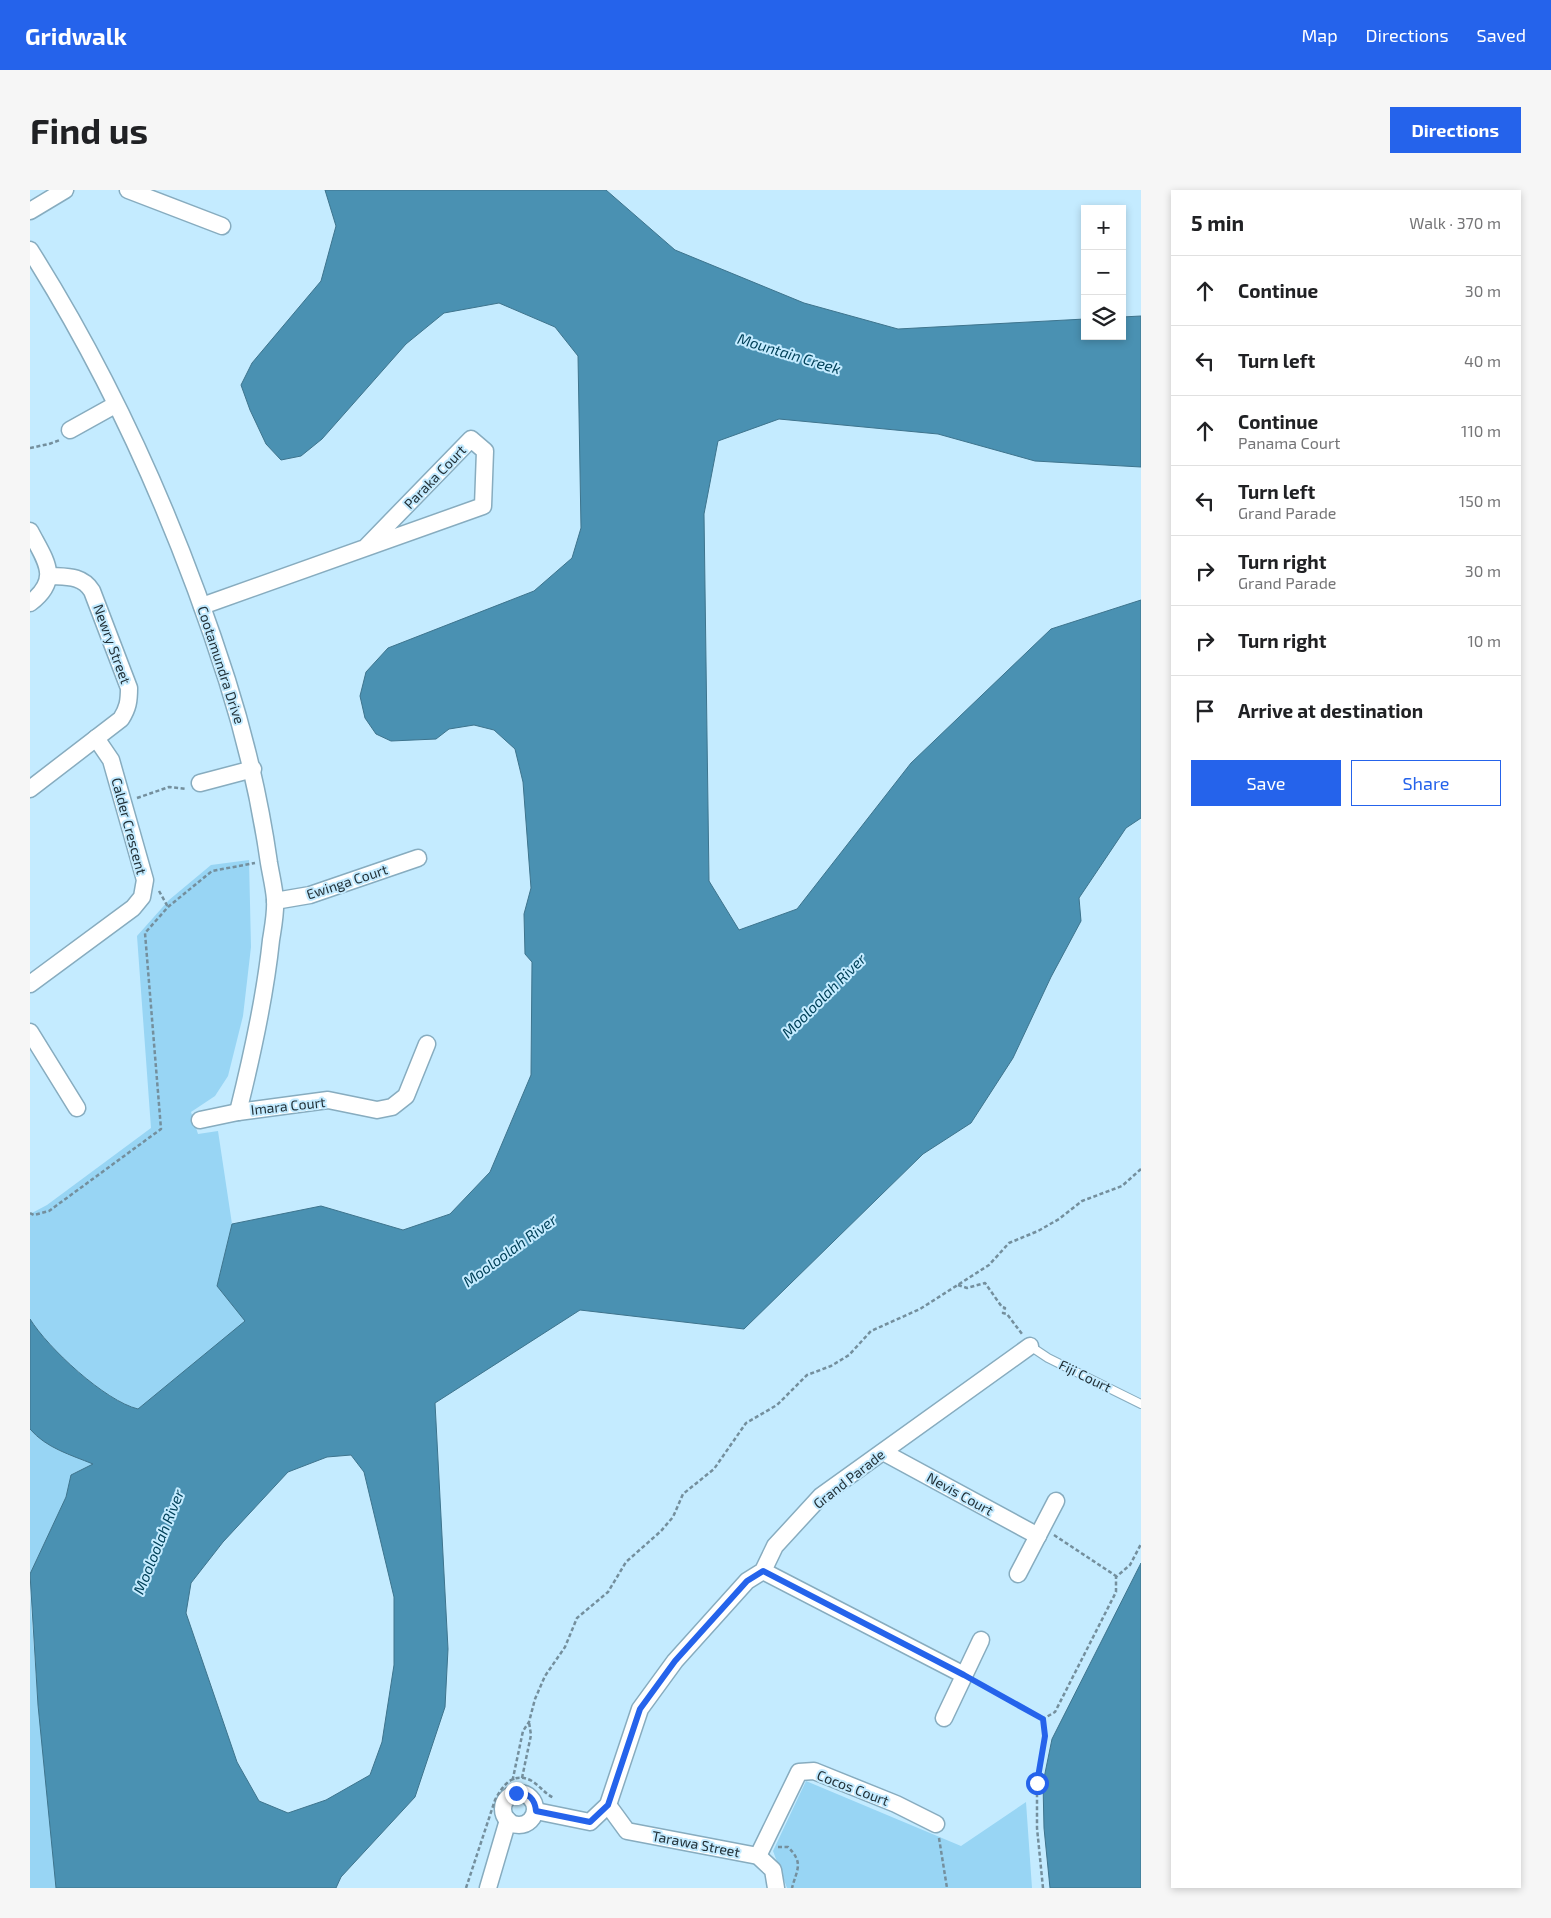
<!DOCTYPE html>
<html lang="en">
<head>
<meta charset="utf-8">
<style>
  body { margin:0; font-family:"Exo 2",sans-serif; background:#f6f6f6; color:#202124 }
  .controls { position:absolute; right:15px; top:15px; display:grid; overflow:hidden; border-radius:0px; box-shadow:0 2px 8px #0003 }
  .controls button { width:45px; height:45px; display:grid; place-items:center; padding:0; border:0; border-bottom:1px solid #e0e0e0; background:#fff; color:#202124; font:25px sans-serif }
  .stop { position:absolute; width:15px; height:15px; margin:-11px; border:4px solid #2563eb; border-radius:50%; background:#fff }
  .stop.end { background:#2563eb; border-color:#fff; box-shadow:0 1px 5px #0008 }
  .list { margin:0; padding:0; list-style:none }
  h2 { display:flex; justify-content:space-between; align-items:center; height:65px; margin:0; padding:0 20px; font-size:21px }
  h2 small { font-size:16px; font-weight:400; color:#757577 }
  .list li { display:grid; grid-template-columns:32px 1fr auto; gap:15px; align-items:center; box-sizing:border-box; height:70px; padding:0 20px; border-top:1px solid #e0e0e0 }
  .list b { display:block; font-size:19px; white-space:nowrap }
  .list p { margin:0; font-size:16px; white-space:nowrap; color:#757577 }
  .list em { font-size:16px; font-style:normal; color:#757577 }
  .actions { display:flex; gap:10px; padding:15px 20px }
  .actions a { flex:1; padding:11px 0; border:1px solid #2563eb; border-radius:0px; text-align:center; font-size:18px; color:#2563eb }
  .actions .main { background:#2563eb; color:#fff }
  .icon { flex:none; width:28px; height:28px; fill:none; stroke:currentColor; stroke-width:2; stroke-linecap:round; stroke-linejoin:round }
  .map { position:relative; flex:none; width:1111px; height:1698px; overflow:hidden; border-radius:0px }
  header { display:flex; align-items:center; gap:30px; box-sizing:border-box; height:70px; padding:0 25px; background:#2563eb; color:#fff }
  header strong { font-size:24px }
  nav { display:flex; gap:28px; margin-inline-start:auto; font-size:18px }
  .intro { display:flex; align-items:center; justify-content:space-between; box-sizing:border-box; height:120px; padding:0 30px }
  h1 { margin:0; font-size:35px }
  .button { padding:12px 22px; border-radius:0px; background:#2563eb; color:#fff; font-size:18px; font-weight:700 }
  main { display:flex; gap:30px; padding:0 30px }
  aside { flex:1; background:#fff; border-radius:0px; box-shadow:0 2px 8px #0003 }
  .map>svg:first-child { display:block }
  .green { fill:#98d5f4 }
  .water { fill:#4a91b2; stroke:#3e748d; fill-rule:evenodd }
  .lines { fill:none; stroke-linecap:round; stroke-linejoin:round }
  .service-casing { stroke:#87acbf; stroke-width:10 }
  .minor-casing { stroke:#87acbf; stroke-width:19 }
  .path { stroke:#748f9d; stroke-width:2.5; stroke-dasharray:4 2.5; stroke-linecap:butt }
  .service { stroke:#fff; stroke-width:8 }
  .minor { stroke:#fff; stroke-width:16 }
  .route { stroke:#2563eb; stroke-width:6 }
  .labels { text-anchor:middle; stroke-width:4; stroke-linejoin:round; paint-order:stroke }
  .street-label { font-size:14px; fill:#213037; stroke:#c4ebff }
  .water-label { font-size:15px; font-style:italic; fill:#004058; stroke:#c4ebff }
</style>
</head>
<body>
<header>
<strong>Gridwalk</strong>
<nav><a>Map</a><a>Directions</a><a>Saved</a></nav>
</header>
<div class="intro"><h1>Find us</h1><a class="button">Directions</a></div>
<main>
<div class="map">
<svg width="1111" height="1698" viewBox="0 0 1111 1698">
  <rect width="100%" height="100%" fill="#c4ebff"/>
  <g class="green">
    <path d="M219,670L221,757L213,826L198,886L185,906L161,922L168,944L188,941L202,1034L187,1096L216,1131L108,1219C74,1210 19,1158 0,1129V1024L17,1015L121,938L107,746L139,710L181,675Z"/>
    <path d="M0,1239C16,1258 41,1266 64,1274L41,1285L36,1307L0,1384Z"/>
    <polygon points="0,1406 8,1515 26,1698 0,1698"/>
    <polygon points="776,1591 931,1656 996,1612 1002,1698 757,1698 743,1661"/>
  </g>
  <g class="water">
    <path d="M295,0H576L645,60L774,113L868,139L1055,129V146H1092V127L1111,126V277L1005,271L908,244L749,229L688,251L674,324L679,691L709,740L767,719L881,573L1021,439L1111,410V628L1096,638L1049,708L1051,731L1021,787L983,868L941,933L893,964L714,1139L550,1120L405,1213L418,1459L415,1517L385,1607L311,1687L306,1698H26L8,1515L0,1384L36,1307L41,1285L63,1274C41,1265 16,1258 0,1239V1129C18,1158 75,1211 108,1219L215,1131L187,1096L202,1034L291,1016L373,1040L420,1024L460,982L501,885L502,772L495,764L494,724L501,698L493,592L485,559L464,540L444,535L419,539L406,549L361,551L346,544L335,528L330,506L336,482L358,458L504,401L542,368L551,338L548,166L525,137L469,113L414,123L376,154L292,249L271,266L251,270L236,254L220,220L211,195L222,173L291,91L306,36ZM321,1265L334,1282L364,1407V1475L352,1552L340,1585L296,1610L258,1623L229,1611L207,1572L156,1423L161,1393L193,1352L258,1282L297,1267Z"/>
    <polygon points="1111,1373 1111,1698 1020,1698 1014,1638 1013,1593 1022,1549"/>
  </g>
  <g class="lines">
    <g class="service-casing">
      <polyline id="service" points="1000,1156 1018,1168 1111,1214"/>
    </g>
    <g class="minor-casing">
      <g id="minor">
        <polyline points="98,0 192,36"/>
        <polyline points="0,21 35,0"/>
        <path d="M0,60C84,193 149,340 197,490C216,550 230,610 239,673C241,685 244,697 245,709C246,723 243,737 241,750C235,808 222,866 208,922"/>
        <polyline points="40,240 85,215"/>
        <path d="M0,341C15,370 32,389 0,413"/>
        <polyline points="172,416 453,316 455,261 441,249 336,357"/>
        <polyline points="170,593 223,579"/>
        <path d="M0,599L91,529C98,518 99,511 99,498L62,401C52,385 36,387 20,386"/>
        <polyline points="245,711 280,705 388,668"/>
        <polyline points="0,794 103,718 112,707 115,690 81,570 66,548"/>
        <polyline points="0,842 47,918"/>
        <polyline points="170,930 208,922 298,910 347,920 362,917 376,906 397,854"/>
        <polyline points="853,1262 1008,1346"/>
        <polyline points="733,1381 934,1485"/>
        <polyline points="988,1384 1026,1311"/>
        <polyline points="914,1528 951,1450"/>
        <circle cx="489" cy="1619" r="16"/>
        <polyline points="578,1615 597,1641 728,1666 743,1680 746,1698"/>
        <polyline points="506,1621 560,1632 578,1615 610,1519 645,1471 717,1391 733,1381 745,1356 791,1306 1000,1156"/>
        <polyline points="728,1666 769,1582 784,1581 866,1614 906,1634"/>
        <polyline points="458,1698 478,1630"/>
      </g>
    </g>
    <g class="path">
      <polyline points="0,258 19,254 30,250"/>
      <polyline points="107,608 139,597 157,599"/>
      <polyline points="129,701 138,717"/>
      <polyline points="0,1023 4,1025 19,1021 131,939 115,743 138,717 182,681 225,673"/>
      <polyline points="928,1095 937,1098 955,1093 972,1117 975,1118 973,1123 977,1124 992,1144"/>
      <polyline points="1024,1345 1086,1386"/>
      <polyline points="947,1491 1013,1529"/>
      <polyline points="492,1588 501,1545 499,1532"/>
      <polyline points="486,1603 483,1588 493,1541 499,1532 505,1509 515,1486 535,1457 547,1428 578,1402 596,1372 631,1341 643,1327 653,1304 684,1279 716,1233 747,1215 777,1185 801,1176 819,1165 841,1141 890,1119 959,1075 979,1053 1008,1041 1029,1029 1052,1011 1092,996 1111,979"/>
      <polyline points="909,1648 917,1698"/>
      <path d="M748,1657H758C774,1673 767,1679 762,1698"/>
      <path d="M436,1698L465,1610C473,1595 483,1581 502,1591C510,1596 515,1604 524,1608"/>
      <polyline points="1013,1698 1007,1638 1007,1593 1015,1546 1013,1529 1025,1522 1086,1402 1086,1387 1100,1375 1111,1354"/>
    </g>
    <use href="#service" class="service"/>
    <use href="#minor" class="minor"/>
  </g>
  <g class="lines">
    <path class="route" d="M486,1603C498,1602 505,1609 506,1621L560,1632L578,1615L610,1519L645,1471L717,1391L733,1381L934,1485L1013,1529L1015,1546L1007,1593"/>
  </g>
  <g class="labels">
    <g class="street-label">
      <text transform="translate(405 287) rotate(-46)" y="5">Paraka Court</text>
      <text transform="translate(82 454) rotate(70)" y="5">Newry Street</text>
      <text transform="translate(191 475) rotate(72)" y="5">Cootamundra Drive</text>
      <text transform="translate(99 636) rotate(75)" y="5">Calder Crescent</text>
      <text transform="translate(317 692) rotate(-18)" y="5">Ewinga Court</text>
      <text transform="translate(258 916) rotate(-6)" y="5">Imara Court</text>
      <text transform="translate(1055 1186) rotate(26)" y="5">Fiji Court</text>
      <text transform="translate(819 1289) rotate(-38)" y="5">Grand Parade</text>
      <text transform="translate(930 1304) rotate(29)" y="5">Nevis Court</text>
      <text transform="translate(823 1598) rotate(21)" y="5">Cocos Court</text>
      <text transform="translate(666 1654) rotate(11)" y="5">Tarawa Street</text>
    </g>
    <g class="water-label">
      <text transform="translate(759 164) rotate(17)" y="5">Mountain Creek</text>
      <text transform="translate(794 806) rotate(-45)" y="5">Mooloolah River</text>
      <text transform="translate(480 1061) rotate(-36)" y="5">Mooloolah River</text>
      <text transform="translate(129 1352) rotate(-68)" y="5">Mooloolah River</text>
    </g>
  </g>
</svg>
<div class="controls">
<button>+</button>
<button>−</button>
<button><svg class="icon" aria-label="layers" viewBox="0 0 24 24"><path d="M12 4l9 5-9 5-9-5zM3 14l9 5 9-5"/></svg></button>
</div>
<div class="stop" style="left:1007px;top:1593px"></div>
<div class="stop end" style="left:486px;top:1603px"></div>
</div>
<aside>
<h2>5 min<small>Walk · 370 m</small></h2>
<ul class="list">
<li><svg class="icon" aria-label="ahead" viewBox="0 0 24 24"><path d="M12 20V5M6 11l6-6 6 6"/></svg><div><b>Continue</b></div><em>30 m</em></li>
<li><svg class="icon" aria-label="left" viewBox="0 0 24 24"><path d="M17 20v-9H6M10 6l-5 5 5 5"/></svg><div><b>Turn left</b></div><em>40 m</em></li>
<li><svg class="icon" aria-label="ahead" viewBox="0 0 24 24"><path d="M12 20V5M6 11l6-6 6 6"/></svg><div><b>Continue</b><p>Panama Court</p></div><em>110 m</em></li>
<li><svg class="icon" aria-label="left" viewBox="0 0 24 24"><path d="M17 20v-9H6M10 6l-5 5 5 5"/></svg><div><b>Turn left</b><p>Grand Parade</p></div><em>150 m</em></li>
<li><svg class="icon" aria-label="right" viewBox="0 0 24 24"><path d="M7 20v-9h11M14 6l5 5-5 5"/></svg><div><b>Turn right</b><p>Grand Parade</p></div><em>30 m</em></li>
<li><svg class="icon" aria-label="right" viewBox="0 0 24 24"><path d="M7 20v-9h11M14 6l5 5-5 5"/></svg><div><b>Turn right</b></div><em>10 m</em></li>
<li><svg class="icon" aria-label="arrive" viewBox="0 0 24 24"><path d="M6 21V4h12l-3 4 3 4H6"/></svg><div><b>Arrive at destination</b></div></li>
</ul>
<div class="actions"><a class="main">Save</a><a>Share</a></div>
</aside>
</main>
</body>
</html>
